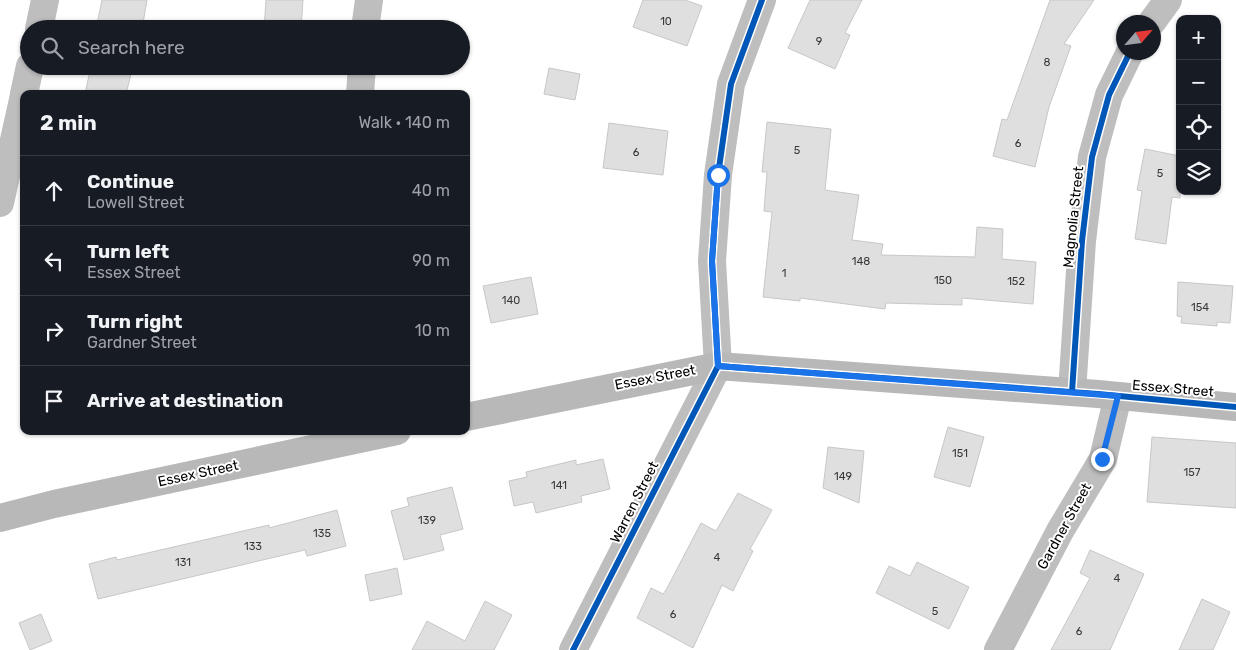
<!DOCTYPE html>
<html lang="en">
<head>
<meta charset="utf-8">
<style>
  body { margin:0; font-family:Rubik,sans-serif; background:#20242c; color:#f1f3f6 }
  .controls { position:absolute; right:15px; top:15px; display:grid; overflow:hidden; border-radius:10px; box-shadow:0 1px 4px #0004 }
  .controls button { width:45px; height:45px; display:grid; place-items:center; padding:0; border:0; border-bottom:1px solid #363941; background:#171b24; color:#f1f3f6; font:25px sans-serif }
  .compass { position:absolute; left:1116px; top:15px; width:45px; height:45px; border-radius:50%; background:#171b24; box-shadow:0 1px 4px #0004; rotate:62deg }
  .stop { position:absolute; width:15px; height:15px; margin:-11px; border:4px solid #1a73e8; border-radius:50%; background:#fff }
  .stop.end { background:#1a73e8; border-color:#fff; box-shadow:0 1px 5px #0008 }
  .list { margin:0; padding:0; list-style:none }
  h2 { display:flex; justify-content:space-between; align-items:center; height:65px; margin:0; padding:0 20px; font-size:21px }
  h2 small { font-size:16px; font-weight:400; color:#9ea1a6 }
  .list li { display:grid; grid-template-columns:32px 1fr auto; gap:15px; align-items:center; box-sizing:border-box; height:70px; padding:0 20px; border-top:1px solid #363941 }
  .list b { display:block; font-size:19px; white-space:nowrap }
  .list p { margin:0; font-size:16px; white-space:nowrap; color:#9ea1a6 }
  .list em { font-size:16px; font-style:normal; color:#9ea1a6 }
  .icon { flex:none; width:28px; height:28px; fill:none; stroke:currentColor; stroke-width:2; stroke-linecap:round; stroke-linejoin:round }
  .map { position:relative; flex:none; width:1236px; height:650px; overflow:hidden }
  .search { position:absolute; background:#171b24; box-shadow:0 1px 4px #0004; left:20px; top:20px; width:450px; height:55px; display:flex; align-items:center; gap:12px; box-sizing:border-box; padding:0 18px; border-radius:28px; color:#9ea1a6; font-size:19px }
  .panel { position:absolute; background:#171b24; box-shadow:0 1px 4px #0004; left:20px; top:90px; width:450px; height:345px; border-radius:10px }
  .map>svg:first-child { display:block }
  .building { fill:#dfdfdf; stroke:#c7c7c7 }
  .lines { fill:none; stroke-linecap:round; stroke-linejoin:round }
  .minor { stroke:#bebebe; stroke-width:28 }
  .secondary { stroke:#b8b8b8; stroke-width:28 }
  .cycleway-casing { stroke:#fff; stroke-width:9 }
  .cycleway { stroke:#0057b8; stroke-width:6 }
  .route { stroke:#1a73e8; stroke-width:6 }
  .labels { text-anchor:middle; stroke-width:4; stroke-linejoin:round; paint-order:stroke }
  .number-label { font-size:11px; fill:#383838 }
  .street-label { font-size:14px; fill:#000; stroke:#fff }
</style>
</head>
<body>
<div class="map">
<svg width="1236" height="650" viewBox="0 0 1236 650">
  <rect width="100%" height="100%" fill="#fff"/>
  <g class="building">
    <polygon points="102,0 147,0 142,29 119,29 97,24"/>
    <polygon points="266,0 303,0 301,29 264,29"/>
    <polygon points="643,0 685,0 702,6 687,46 633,27"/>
    <polygon points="810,0 862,0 845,33 850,35 835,69 788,48"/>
    <polygon points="1050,0 1094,0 1064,44 1071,46 1049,107 1035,167 993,156 1002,119 1007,120"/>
    <polygon points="91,66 133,66 126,94 85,94"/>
    <polygon points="549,68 580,74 575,100 544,94"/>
    <polygon points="767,122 831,129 825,190 859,195 852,240 883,244 881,255 975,257 977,227 1003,229 1002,259 1036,262 1033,304 962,298 962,305 886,303 885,309 800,298 800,301 763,297 772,212 764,211 767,172 762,172"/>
    <polygon points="609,123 668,131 663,175 603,168"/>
    <polygon points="1145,149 1180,156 1180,198 1172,197 1166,244 1135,239 1142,191 1137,190"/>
    <polygon points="531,277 538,314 491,323 483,286"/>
    <polygon points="1178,282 1233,286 1230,323 1217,322 1217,326 1181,323 1182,317 1177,316"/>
    <polygon points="948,427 984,437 970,487 934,477"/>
    <polygon points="1152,437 1236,443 1236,508 1147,502"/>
    <polygon points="828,447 864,451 859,503 823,488"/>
    <polygon points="603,459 610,489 581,496 582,502 536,513 533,502 514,506 509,481 527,477 526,472 576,460 576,465"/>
    <polygon points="452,487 463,529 440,535 444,550 404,560 391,511 409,506 407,498"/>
    <polygon points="738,493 772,510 750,549 753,551 733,591 722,585 693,648 637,618 651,588 663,594 666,590 701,523 716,531"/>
    <polygon points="337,510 346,546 307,556 305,550 98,599 89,564 116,557 117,560 269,525 269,528"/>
    <polygon points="1090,550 1144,574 1110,650 1051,650 1090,578 1080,573"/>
    <polygon points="917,562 969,587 949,629 876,593 889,566 910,576"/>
    <polygon points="397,568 402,594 370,601 365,575"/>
    <polygon points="1202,599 1230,612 1213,650 1179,650"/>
    <polygon points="485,601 512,615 494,650 412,650 427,621 465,641"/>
    <polygon points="41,614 52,641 30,650 19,623"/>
  </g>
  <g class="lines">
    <g class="minor">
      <polyline points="1152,22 1168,0"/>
      <polyline points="39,29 45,0"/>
      <polyline points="365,29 369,0"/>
      <polyline points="24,94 30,66"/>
      <polyline points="360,94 362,66"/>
      <polyline points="0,203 24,95"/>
      <polyline points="1072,392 1082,241 1092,157 1109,95 1130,52"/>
      <polyline points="573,650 718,366 712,261 718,175 731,84 762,0"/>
      <polyline points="998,650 1060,531 1103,459 1118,396"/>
    </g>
    <g class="secondary">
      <polyline points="466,417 718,366 1098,394 1236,407"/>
      <polyline points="0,518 54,504 397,431"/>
    </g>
    <g class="cycleway-casing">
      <g id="cycleway">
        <polyline points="718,366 1098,394 1236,407"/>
        <polyline points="718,366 712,261 718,175 731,84 762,0"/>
        <polyline points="1072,392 1082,241 1092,157 1109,95 1130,52"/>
        <polyline points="573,650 718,366"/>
      </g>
    </g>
    <use href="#cycleway" class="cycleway"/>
  </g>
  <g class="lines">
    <polyline class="route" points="718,175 712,261 718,366 1118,396 1102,459"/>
  </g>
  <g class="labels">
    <g class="number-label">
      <text x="666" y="25">10</text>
      <text x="819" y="45">9</text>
      <text x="1047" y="66">8</text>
      <text x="1018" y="147">6</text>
      <text x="797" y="154">5</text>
      <text x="636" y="156">6</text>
      <text x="1160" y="177">5</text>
      <text x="861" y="265">148</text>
      <text x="784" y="277">1</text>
      <text x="943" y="284">150</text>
      <text x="1016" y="285">152</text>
      <text x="511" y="304">140</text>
      <text x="1200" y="311">154</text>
      <text x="960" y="457">151</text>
      <text x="1192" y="476">157</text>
      <text x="843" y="480">149</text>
      <text x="559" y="489">141</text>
      <text x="427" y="524">139</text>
      <text x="322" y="537">135</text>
      <text x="253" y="550">133</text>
      <text x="717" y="561">4</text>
      <text x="183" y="566">131</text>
      <text x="1117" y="582">4</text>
      <text x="935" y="615">5</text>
      <text x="673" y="618">6</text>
      <text x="1079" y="635">6</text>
    </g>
    <g class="street-label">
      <text transform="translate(1073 217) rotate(-84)" y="5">Magnolia Street</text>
      <text transform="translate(655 377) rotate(-11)" y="5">Essex Street</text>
      <text transform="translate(1173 388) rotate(5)" y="5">Essex Street</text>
      <text transform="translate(198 473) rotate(-12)" y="5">Essex Street</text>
      <text transform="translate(634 502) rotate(-63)" y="5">Warren Street</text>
      <text transform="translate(1064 526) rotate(-61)" y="5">Gardner Street</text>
    </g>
  </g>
</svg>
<div class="controls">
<button>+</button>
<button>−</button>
<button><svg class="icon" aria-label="locate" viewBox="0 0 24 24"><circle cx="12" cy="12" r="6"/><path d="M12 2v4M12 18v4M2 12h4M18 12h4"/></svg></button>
<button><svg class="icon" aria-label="layers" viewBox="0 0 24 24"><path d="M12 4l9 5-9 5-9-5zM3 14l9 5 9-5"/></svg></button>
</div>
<svg class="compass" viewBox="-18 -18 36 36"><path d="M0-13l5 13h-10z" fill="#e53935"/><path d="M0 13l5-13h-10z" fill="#9ea1a6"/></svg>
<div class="stop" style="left:718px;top:175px"></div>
<div class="stop end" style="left:1102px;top:459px"></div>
<div class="search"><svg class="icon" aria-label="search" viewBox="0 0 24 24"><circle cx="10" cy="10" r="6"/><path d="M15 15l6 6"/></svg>Search here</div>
<section class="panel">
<h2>2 min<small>Walk · 140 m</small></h2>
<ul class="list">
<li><svg class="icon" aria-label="ahead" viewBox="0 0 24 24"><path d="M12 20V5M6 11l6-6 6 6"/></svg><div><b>Continue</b><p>Lowell Street</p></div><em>40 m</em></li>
<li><svg class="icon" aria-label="left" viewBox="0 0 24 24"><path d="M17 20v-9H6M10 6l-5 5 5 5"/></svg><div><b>Turn left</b><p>Essex Street</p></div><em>90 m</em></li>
<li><svg class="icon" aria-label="right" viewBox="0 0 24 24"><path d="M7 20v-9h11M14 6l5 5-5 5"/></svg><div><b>Turn right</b><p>Gardner Street</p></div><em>10 m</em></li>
<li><svg class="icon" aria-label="arrive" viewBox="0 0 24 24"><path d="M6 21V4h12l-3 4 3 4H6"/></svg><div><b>Arrive at destination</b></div></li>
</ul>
</section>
</div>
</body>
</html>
